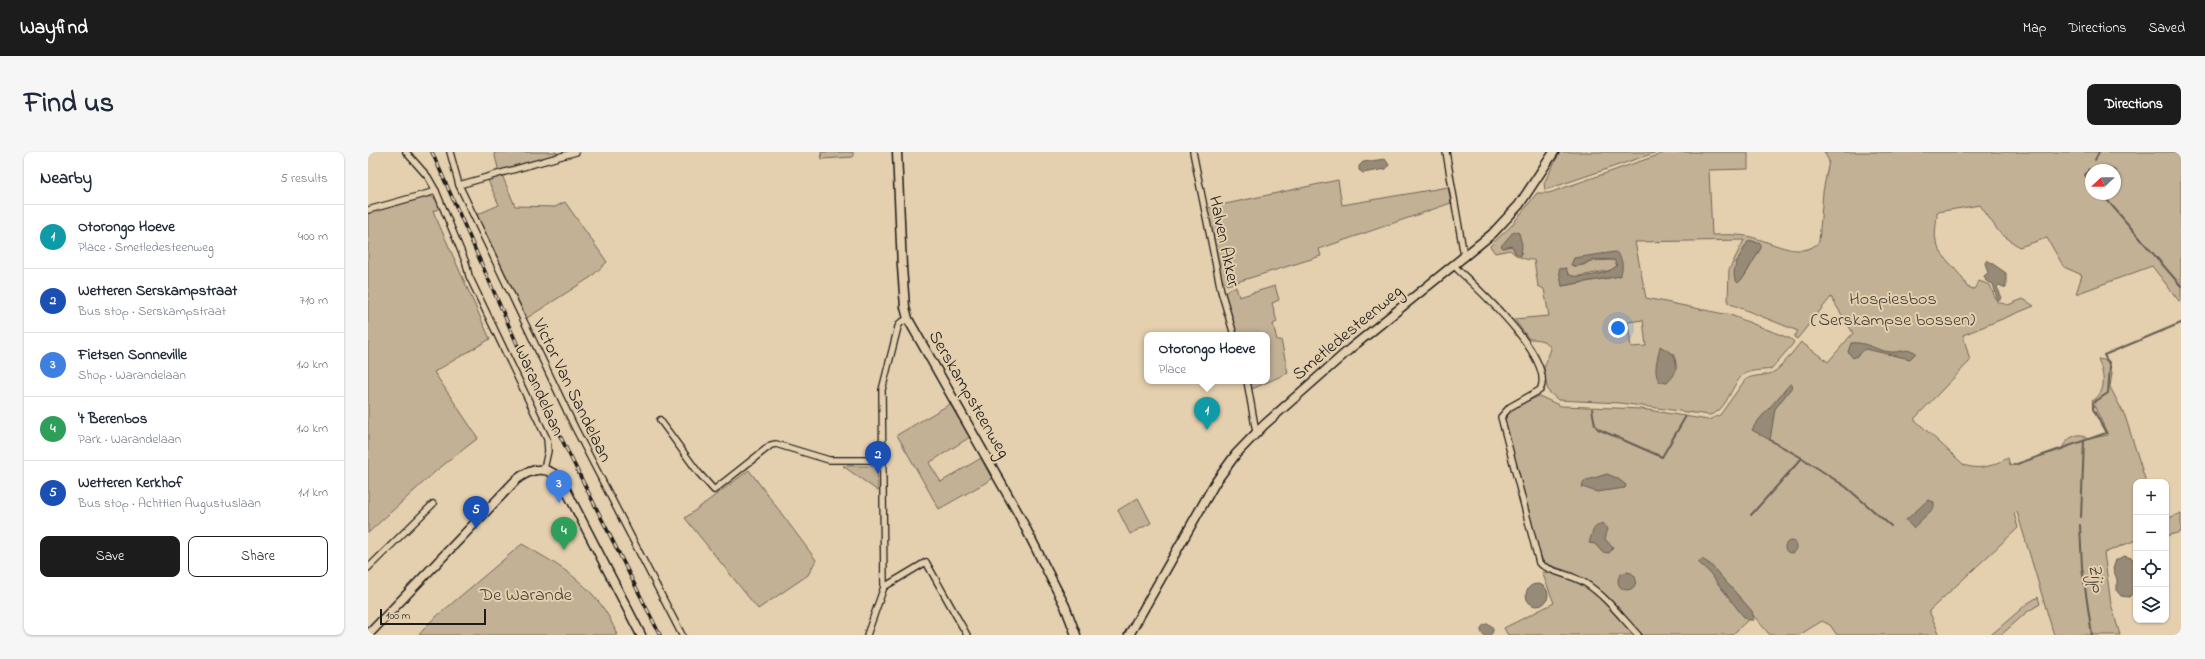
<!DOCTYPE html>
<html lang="en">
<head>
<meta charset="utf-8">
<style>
  body { margin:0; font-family:"Indie Flower",sans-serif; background:#f6f6f7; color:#1f2937 }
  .controls { position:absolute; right:12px; bottom:12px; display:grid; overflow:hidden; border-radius:8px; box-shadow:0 1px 3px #0004 }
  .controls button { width:36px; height:36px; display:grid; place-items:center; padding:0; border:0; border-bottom:1px solid #e0e1e3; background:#fff; color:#1f2937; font:20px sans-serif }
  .compass { position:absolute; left:1717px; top:12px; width:36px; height:36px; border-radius:50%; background:#fff; box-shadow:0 1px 3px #0004; rotate:248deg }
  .scale { position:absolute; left:12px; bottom:10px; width:106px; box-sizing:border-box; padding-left:4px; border:2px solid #1c1c1c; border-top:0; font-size:11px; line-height:14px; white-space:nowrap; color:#1c1c1c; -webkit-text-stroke:3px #e4cfae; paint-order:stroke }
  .you { position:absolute; left:1250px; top:176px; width:14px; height:14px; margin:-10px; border:3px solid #fff; border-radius:50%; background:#1a73e8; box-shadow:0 0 0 6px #1a73e833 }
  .badge { display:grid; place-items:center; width:26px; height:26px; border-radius:50%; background:#1c1c1c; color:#fff; font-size:13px; font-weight:700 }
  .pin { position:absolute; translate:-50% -33px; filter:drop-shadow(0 1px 2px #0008) }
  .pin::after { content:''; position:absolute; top:21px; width:14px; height:12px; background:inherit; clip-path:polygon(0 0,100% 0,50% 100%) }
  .popup { position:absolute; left:776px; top:180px; width:126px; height:52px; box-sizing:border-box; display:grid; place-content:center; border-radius:8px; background:#fff; filter:drop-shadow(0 1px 3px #0005); font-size:13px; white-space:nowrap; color:#747a83 }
  .popup b { font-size:15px; color:#1f2937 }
  .popup::after { content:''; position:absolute; left:50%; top:100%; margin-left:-8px; border:8px solid transparent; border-top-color:#fff }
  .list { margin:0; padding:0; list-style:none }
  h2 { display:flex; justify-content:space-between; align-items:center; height:52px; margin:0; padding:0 16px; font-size:17px }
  h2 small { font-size:13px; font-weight:400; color:#747a83 }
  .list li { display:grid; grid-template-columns:26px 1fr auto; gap:12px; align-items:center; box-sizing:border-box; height:64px; padding:0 16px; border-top:1px solid #e0e1e3 }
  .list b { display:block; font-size:15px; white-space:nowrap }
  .list p { margin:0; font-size:13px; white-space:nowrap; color:#747a83 }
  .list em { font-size:13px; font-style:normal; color:#747a83 }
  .actions { display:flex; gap:8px; padding:12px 16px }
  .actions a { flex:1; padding:9px 0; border:1px solid #1c1c1c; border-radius:8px; text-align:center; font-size:14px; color:#1c1c1c }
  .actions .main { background:#1c1c1c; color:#fff }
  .icon { flex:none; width:22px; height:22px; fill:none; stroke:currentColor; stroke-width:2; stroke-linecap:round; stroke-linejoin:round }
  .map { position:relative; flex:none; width:1813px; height:483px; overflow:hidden; border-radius:8px }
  header { display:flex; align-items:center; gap:24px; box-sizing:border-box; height:56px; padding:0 20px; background:#1c1c1c; color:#fff }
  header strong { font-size:19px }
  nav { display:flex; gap:22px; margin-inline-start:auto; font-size:14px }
  .intro { display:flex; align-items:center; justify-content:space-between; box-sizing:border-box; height:96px; padding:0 24px }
  h1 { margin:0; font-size:28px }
  .button { padding:10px 18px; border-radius:8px; background:#1c1c1c; color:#fff; font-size:14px; font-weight:700 }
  main { display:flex; gap:24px; padding:0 24px }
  aside { flex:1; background:#fff; border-radius:8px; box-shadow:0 1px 3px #0004 }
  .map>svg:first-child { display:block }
  .green { fill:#c3b196; stroke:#706659; fill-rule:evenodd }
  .water { fill:#978a76; stroke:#665e52 }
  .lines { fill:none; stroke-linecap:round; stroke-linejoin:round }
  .stream { stroke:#665e52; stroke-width:2 }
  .street-casing { stroke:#1c1c1c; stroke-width:8 }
  .secondary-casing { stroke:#1c1c1c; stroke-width:11 }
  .street { stroke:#e4cfae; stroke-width:5.5 }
  .secondary { stroke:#e4cfae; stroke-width:8 }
  .rail-casing { stroke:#1c1c1c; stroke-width:3.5 }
  .rail { stroke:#e4cfae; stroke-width:2; stroke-dasharray:6; stroke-linecap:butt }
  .labels { text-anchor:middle; stroke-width:4; stroke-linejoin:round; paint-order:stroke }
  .street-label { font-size:18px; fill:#1c1c1c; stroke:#e4cfae }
  .park-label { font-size:18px; fill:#46413a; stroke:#e4cfae }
  .water-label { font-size:19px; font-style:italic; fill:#47423c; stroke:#e4cfae }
</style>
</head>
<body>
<header>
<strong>Wayfind</strong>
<nav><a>Map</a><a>Directions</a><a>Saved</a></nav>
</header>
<div class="intro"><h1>Find us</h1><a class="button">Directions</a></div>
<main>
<aside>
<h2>Nearby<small>5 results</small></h2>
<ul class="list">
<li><span class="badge" style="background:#0f9aa8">1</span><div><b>Otorongo Hoeve</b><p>Place · Smetledesteenweg</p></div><em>400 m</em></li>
<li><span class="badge" style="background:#1a4fb4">2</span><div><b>Wetteren Serskampstraat</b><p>Bus stop · Serskampstraat</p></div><em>710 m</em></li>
<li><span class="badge" style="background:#3f7fe0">3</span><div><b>Fietsen Sonneville</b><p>Shop · Warandelaan</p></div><em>1.0 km</em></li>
<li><span class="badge" style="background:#2e9e5b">4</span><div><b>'t Berenbos</b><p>Park · Warandelaan</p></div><em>1.0 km</em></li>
<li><span class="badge" style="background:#1a4fb4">5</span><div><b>Wetteren Kerkhof</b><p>Bus stop · Achttien Augustuslaan</p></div><em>1.1 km</em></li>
</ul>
<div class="actions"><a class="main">Save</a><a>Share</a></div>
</aside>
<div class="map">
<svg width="1813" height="483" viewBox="0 0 1813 483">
  <rect width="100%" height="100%" fill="#e4cfae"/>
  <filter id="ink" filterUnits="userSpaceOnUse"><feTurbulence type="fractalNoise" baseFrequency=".025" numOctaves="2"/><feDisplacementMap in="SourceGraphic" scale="8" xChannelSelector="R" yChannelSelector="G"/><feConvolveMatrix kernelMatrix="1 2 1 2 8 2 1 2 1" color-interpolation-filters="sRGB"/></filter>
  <g filter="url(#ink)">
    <g class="green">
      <polygon points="126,0 188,0 190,3 131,20"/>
      <polygon points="453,0 485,0 485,5 454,7"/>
      <polygon points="1192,0 1289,0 1177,38 1176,31"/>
      <path d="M1299,0H1380V17L1341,18L1344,83C1355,83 1367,82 1378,84C1400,87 1432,110 1451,90L1455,40L1461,9L1456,0H1813V148L1811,149L1784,114L1708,142L1714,123L1696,115L1679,86L1651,95L1631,80L1612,53L1569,60C1569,69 1566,81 1568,89C1572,107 1592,117 1599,135L1606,137L1611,129L1622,133L1629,150L1640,153L1655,147L1666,154L1595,183L1602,209L1546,267L1596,313C1612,319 1627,313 1640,306L1642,314L1696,297L1695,294C1700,287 1706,282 1714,283L1720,287L1740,283L1724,249C1740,240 1736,222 1730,207L1741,209L1744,221L1742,235L1757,264L1778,330H1768V388L1736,401L1743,452L1752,483H1686L1649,360L1646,361L1650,376L1561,459L1572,483H1469L1462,473L1454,469L1431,483H1402L1385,463L1364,483H1275L1225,434L1205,421L1176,411L1168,393L1137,273C1137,255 1157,251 1171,244L1193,254L1274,257L1340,268L1352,263L1377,228C1385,222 1395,225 1404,221C1415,215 1425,199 1433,190L1460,210L1485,181L1463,145L1429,187L1426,185L1430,179L1360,151L1361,118L1376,88L1267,90L1278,146L1356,162H1360L1423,187L1426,190L1424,193L1403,217C1394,219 1383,217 1375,223C1362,234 1359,260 1341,263L1252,251L1190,248L1180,239L1177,226L1176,216L1183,197C1179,188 1170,187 1161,187L1146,167L1181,164L1176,137L1170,134L1166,108C1157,108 1149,105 1142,98L1127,101L1122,94L1144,73L1169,41H1181ZM1723,18H1747V42H1723ZM1385,89L1389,91L1386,107L1379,120L1367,112L1378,96L1380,90ZM1247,100L1252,124L1194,134L1198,119L1203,125H1206L1244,118L1249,113L1246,108L1222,109L1216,113L1206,114ZM1275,168L1278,194L1263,195L1260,170Z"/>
      <polygon points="134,23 147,54 187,55 197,50 239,110 223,125 159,166 108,63 131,53 119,26"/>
      <polygon points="970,28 974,53 1080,35 1083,51 951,97 953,104 859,133 854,128 839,56"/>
      <polygon points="62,44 69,48 73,56 65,59 122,187 66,220 110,286 69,318 0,381 0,61"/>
      <polygon points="907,134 911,148 904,151 909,170 905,172 909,188 913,188 920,221 884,237 882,229 899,229 899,183 869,183 857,142 861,137 868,135 871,145"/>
      <polygon points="582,252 602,285 561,311 573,330 613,306 624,327 571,357 529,283"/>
      <polygon points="475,314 509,314 510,339"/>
      <polygon points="381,318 448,408 440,423 390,457 317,366"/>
      <polygon points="770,346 783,371 762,382 750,358"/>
      <polygon points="1813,361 1813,380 1798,384 1798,367"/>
      <path d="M154,392C194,415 232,436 249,483H51L62,470Z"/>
      <path d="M1174,420C1222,427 1234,449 1266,483H1140L1136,476L1186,451Z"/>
      <polygon points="1670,445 1672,452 1659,460 1633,483 1623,483 1660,451"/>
    </g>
    <g class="water">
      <polygon points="1017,7 1021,13 1018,17 995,21 991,18 991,14 995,10"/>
      <polygon points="1146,79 1151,81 1154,93 1153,104 1147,101 1144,94 1135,96 1133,94"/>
      <path d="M1381,88L1393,92V96L1376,125L1370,131C1358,122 1376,97 1381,88Z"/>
      <path d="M1247,100C1255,104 1256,116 1252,124L1194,134L1191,117L1198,116L1200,122C1207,128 1244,122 1249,113L1246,108C1239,108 1228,106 1222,109C1215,112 1212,116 1203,113L1206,106Z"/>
      <polygon points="1619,108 1638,121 1638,136 1631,133 1629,135 1634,146 1630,149 1625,132 1618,129 1616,124 1620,121 1617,111"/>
      <path d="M1483,191C1498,189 1508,199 1523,200C1531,201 1542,195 1548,201L1542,207L1497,197L1491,203L1485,206L1480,200Z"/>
      <path d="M1292,194L1306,203C1310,216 1309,221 1299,231L1292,230C1284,220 1290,207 1292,194Z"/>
      <polygon points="1423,231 1424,235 1407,257 1402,288 1384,278 1388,271"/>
      <polygon points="1239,322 1249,326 1258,333 1257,336 1229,340 1214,335 1216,329"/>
      <polygon points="1560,348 1566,350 1566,356 1545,376 1538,368"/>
      <path d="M1235,371L1240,377L1237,387L1245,396L1241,401L1234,400L1227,392L1221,391C1224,382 1224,374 1235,371Z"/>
      <circle cx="1423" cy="395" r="6"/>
      <polygon points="1756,404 1764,406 1767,412 1768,438 1761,445 1753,444 1749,439 1749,427 1745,417 1748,408"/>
      <polygon points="1334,407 1342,412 1384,459 1386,468 1380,468 1375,464 1341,420 1330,410"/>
      <circle cx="1259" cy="429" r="9"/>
      <circle cx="1169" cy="443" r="11"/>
      <circle cx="1119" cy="478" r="6"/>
    </g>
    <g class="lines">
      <g class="stream">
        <polyline points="1727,8 1731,0"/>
        <polyline points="1721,17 1717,23 1723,30"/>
        <polyline points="1734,42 1813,134"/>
        <polyline points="1224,257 1227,273 1230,277 1294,305 1318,264"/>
        <polyline points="1402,288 1434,306 1478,335 1523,374"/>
        <polyline points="1646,313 1738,281 1725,257 1725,251 1740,241 1742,214 1736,203 1813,171"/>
        <polyline points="1383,363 1434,306"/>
        <polyline points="1713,365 1716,289"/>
        <polyline points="1712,373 1714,415 1724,483"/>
      </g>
      <g class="street-casing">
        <g id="street">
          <polyline points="38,0 60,25 68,39 98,111 101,124 179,287 180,299 176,317"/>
          <polyline points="82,0 91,33 207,276 314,483"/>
          <polyline points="825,0 853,139 866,183"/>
          <polyline points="1078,0 1096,104"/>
          <polyline points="91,33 208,0"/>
          <polyline points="0,58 68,39"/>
          <path d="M1085,113C1106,133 1189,207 1172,238L1142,255L1133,265L1171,411C1183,421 1203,422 1217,431C1238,444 1253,465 1270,483"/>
          <polyline points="879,229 888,280"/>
          <polyline points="292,268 330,320 346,338 403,293 408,292 461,308 515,308"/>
          <polyline points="0,416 65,352"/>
          <polyline points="516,435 558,410 599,483"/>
          <polyline points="499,483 516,435 514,238 530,175 532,171 540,167"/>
        </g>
      </g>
      <g class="secondary-casing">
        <g id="secondary">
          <polyline points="529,0 534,115 537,155 540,167 650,361 697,454 708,483"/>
          <path d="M0,483L148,328C163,316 181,312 194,330L273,483"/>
          <polyline points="761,483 847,331 868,302 896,273 983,196 1124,82 1151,53 1186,0"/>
        </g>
      </g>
      <use href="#street" class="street"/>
      <use href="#secondary" class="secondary"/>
      <g class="rail-casing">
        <polyline id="rail" points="64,0 173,246 292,483"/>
      </g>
      <use href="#rail" class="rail"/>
    </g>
  </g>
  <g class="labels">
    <g class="street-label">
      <text transform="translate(857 89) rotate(78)" y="6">Halven Akker</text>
      <text transform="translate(979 180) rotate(-40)" y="6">Smetledesteenweg</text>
      <text transform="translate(172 238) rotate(66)" y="6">Warandelaan</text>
      <text transform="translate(205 238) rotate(64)" y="6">Victor Van Sandelaan</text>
      <text transform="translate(602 242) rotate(60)" y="6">Serskampsteenweg</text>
    </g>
    <g class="park-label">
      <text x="1525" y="152">Hospiesbos<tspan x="1525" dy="21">(Serskampse bossen)</tspan></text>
      <text x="158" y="448">De Warande</text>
    </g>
    <g class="water-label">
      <text transform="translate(1730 426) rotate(83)" y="7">Zijp</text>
    </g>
  </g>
</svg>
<div class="controls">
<button>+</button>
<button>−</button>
<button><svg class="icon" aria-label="locate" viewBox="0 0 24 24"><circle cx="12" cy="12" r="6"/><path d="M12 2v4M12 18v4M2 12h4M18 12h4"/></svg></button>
<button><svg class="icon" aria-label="layers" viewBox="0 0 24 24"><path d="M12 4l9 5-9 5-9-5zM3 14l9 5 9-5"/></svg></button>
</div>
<svg class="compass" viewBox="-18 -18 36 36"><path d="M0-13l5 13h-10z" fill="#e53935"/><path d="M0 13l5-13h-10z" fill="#747a83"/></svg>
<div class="scale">100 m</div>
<div class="you"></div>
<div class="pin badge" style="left:839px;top:278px;background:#0f9aa8">1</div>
<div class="popup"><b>Otorongo Hoeve</b>Place</div>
<div class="pin badge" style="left:510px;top:322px;background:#1a4fb4">2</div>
<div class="pin badge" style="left:191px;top:351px;background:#3f7fe0">3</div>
<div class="pin badge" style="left:196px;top:398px;background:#2e9e5b">4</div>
<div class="pin badge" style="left:108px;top:377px;background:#1a4fb4">5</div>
</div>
</main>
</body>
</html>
